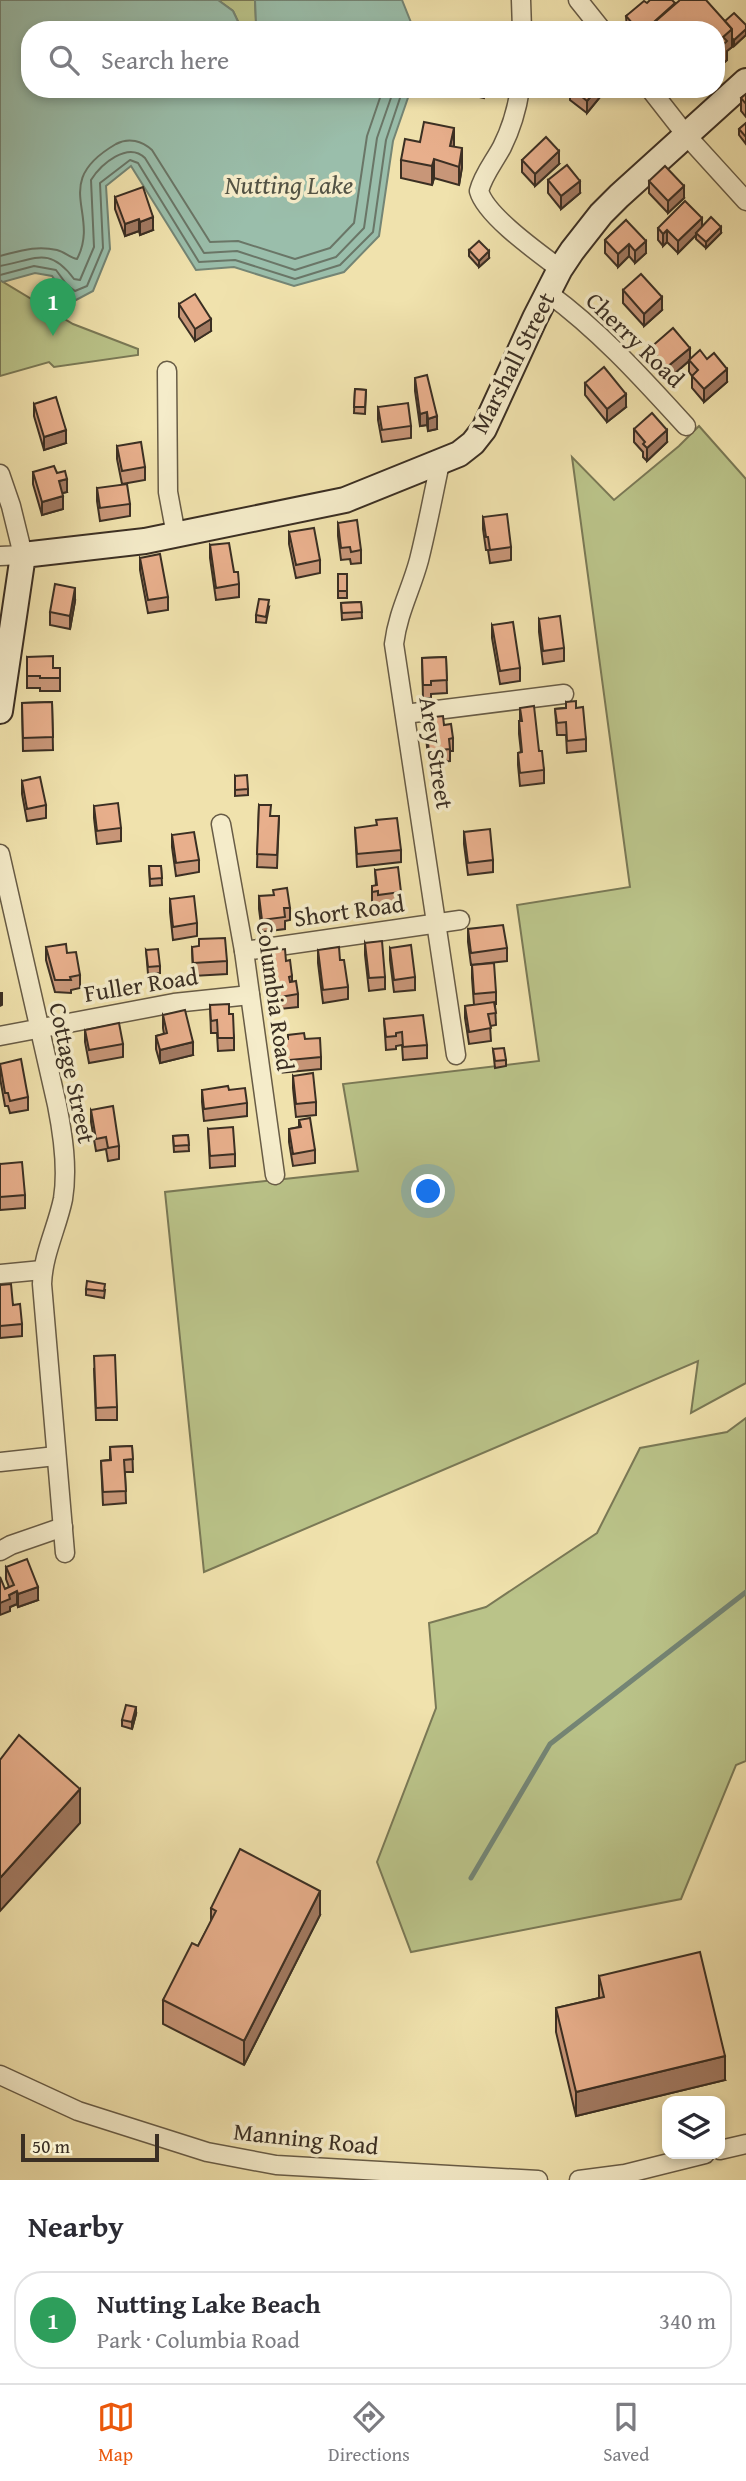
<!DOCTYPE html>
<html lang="en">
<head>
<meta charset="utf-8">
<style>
  body { margin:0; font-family:"Gentium Book Plus",serif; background:#f7f7f7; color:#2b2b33 }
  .controls { position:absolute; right:21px; bottom:21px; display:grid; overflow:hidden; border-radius:14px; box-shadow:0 4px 10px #0003 }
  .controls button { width:63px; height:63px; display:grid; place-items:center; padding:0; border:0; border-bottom:2px solid #e1e1e2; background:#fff; color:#2b2b33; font:35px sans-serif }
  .scale { position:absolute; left:21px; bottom:18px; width:138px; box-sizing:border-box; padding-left:7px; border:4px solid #3b2f23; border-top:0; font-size:19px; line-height:24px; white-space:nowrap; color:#3b2f23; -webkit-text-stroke:5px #f5ecca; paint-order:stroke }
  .you { position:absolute; left:429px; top:1192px; width:24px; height:24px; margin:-18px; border:5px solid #fff; border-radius:50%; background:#1a73e8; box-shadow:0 0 0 10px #1a73e833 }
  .badge { display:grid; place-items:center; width:46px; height:46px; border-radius:50%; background:#ea580c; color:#fff; font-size:23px; font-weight:700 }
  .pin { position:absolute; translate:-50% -58px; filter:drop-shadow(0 2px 4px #0008) }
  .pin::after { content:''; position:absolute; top:37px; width:24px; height:21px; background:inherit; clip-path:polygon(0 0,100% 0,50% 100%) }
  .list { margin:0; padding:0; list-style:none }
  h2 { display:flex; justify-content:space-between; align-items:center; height:91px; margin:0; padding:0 28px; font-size:30px }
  h2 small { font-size:23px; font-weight:400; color:#7c7c81 }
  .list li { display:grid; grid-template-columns:46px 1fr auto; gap:21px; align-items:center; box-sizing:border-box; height:98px; margin:0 14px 14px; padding:0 14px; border:2px solid #e1e1e2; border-radius:28px }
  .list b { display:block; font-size:26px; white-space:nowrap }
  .list p { margin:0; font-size:23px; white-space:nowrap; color:#7c7c81 }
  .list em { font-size:23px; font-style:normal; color:#7c7c81 }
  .icon { flex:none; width:38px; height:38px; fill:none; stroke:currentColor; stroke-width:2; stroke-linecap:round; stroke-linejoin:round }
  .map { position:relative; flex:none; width:746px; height:2180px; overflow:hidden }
  .search { position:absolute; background:#fff; box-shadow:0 4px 10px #0003; left:21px; right:21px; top:21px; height:77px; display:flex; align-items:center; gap:18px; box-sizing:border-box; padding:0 24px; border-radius:28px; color:#7c7c81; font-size:26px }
  .sheet { height:203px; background:#fff }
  nav { display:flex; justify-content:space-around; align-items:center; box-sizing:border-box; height:98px; border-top:2px solid #e1e1e2; background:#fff; font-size:19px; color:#7c7c81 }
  nav a { display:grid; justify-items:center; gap:4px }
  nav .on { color:#ea580c }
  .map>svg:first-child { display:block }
  .green { fill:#bac389; stroke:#7a7956; stroke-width:2 }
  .water { fill:#9abeab; stroke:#748575; stroke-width:2 }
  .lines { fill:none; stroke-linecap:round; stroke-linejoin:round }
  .shore { stroke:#6a7667; stroke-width:2 }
  .stream { stroke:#748575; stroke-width:5 }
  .street-casing { stroke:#685c46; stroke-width:21 }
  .secondary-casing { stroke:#3b2f23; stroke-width:28 }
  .street { stroke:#f5ecca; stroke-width:18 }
  .secondary { stroke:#f5ecca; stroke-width:24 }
  .wall { fill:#c89678; stroke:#3b2f23; stroke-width:2 }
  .shaded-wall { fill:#a27a62; stroke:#3b2f23; stroke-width:2 }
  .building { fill:#e8af8c; stroke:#3b2f23; stroke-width:2 }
  .labels { text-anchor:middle; stroke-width:7; stroke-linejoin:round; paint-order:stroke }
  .street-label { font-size:24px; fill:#3b2f23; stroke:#f5ecca }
  .water-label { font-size:26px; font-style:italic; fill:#535345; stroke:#f5ecca }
</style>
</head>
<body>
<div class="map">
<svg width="746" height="2180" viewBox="0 0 746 2180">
  <rect width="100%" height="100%" fill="#f0e2ad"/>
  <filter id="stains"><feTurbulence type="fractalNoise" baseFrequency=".00286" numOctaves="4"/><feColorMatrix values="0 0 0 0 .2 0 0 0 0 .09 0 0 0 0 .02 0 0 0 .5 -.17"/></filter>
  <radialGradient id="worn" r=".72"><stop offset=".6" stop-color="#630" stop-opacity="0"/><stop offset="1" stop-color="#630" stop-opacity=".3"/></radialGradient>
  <g class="green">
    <polygon points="218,0 255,0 256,23 252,30 242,30 233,11"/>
    <polygon points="0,280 73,324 138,349 138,355 54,367 49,362 0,376"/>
    <polygon points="699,426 746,479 746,1383 691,1413 698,1361 204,1572 165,1192 358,1171 343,1084 539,1061 517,905 630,887 572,457 614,500 679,446"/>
    <polygon points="746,1418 746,1761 736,1765 681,1899 411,1952 377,1862 436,1708 429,1623 486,1607 597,1533 640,1448 727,1432"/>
  </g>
  <g class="water">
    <polygon points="0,0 218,0 233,11 242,30 30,30 30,89 411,89 393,141 379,236 344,272 294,286 234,267 196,270 131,166 106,186 110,249 93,291 76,300 62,290 52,276 35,273 3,282 0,280"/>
    <polygon points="255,0 402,0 414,30 252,30 256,23"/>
  </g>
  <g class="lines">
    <g class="shore">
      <path d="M0,256C20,251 36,245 57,250C65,252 70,258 77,259C101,213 49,183 116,144C129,137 142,141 152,150L210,242L238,241L295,259L330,248L354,223L367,136L383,89"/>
      <path d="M0,266C35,260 49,245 74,279L80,280L94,247L91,180C101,164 128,141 145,158L204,253L237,251L295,270L336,257L364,228L377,138L394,89"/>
      <polyline points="0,275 34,266 56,270 67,285 75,291 87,286 103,248 100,183 130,160 138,163 199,262 235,260 295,279 340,265 373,232 386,140 403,89"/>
    </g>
    <polyline class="stream" points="471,1878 550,1744 746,1592"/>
    <g class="street-casing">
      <g id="street">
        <polyline points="521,0 522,30"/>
        <polyline points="578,0 602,30"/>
        <path d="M520,89C517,109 511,129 502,147C494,162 483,175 479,191C486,216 539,253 560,269"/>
        <polyline points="650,89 686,135 746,201"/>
        <path d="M548,293C600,331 643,379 686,426"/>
        <polyline points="167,371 168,492 176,535"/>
        <path d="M440,463C433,496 427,528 419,560C411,590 398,612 394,644L456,1055"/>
        <polyline points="0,474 11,506 23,555 0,556"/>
        <polyline points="405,714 564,694"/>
        <polyline points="221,824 244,951 275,1175"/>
        <path d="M0,854L57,1105C63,1135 68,1168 63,1199C57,1228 43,1254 42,1284L65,1553"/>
        <polyline points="244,951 460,920"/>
        <polyline points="0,1036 174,1003 250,995"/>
        <polyline points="0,1274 42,1270"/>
        <polyline points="0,1462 56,1456"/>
        <polyline points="0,1551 11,1545 63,1527"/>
        <polyline points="0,2075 78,2111 207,2152 276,2165 538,2180"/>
        <polyline points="720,2150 746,2144"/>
        <polyline points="579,2180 625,2174 705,2154"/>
      </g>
    </g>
    <g class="secondary-casing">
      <polyline id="secondary" points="0,711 23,555 145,541 345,500 459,454 473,443 484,429 535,318 560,269 572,251 601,214 619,196 746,81"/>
    </g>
    <use href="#street" class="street"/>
    <use href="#secondary" class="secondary"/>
  </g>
  <g class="wall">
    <polygon points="647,3 675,3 725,21 746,25 746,35 734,46 732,44 732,47 727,51 727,60 720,66 716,62 716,30 627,30 626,16"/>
    <polygon points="461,89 486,89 484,98 461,93"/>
    <polygon points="570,89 605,89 605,91 587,113 570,100"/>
    <polygon points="746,94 746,117 741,111 741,98"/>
    <polygon points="746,123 746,144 739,135 739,129"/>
    <polygon points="420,142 454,147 462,167 459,185 434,178 432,185 401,178 401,160"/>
    <polygon points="522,160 559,164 535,186 522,172"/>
    <polygon points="548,180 580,193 561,209 548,193"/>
    <polygon points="649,181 684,198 668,213 649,193"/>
    <polygon points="115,197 153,230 140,235 139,231 125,236 115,209"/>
    <polygon points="626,220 646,253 635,263 629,256 618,267 605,253 605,240"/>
    <polygon points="702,227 721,233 706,248 696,239 696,235 678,253 667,242 663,246 658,240 658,228"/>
    <polygon points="469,250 489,258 479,267 469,256"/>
    <polygon points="623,290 662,310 644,326 623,303"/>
    <polygon points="179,304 211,331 195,341 179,317"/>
    <polygon points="650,348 690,359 727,382 704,402 692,388 692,376 689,372 689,361 667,380 650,360"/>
    <polygon points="415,378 437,429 428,431 427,425 420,426 415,391"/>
    <polygon points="585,383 626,407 607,422 585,395"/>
    <polygon points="355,389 366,390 365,414 354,413"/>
    <polygon points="34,404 66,443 44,450 34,416"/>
    <polygon points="378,407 411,426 411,438 382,442 378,420"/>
    <polygon points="634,429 667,442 647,461 643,457 643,452 634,442"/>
    <polygon points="117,446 145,467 145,480 122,484 117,459"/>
    <polygon points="33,472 57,473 67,492 62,493 63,509 42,515 33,484"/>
    <polygon points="97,488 130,504 130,516 100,521 97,501"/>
    <polygon points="483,517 511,547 511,560 490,563 488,550 486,550 483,529"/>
    <polygon points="338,523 361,550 361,563 351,564 350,559 341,560 338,536"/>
    <polygon points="289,532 320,560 320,573 296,578 289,544"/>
    <polygon points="210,545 234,572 239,584 239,597 216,600 210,558"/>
    <polygon points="140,558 168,597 168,610 148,613 140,570"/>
    <rect x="338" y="574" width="9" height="24"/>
    <polygon points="75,601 70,629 50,625 50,612"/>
    <polygon points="361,602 362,618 342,620 341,603"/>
    <polygon points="269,607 266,623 256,622 256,615"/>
    <polygon points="539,619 564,648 564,661 543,664 539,632"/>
    <polygon points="492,625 520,668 520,681 500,684 492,638"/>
    <polygon points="27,657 53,668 60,668 60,691 40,691 40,688 27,688"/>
    <polygon points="446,657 447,693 431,694 431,698 423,698 422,658"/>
    <polygon points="52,702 53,750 23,751 22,703"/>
    <polygon points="566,702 576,708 586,739 586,751 567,753 566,735 557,735 555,709 566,708"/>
    <polygon points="520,708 539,751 544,770 544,783 520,786 518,765 518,753 521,752 519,734 519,721 520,721"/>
    <polygon points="425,718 444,725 453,738 453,751 450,751 450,761 429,763 425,730"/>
    <polygon points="235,776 248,789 248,795 235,796"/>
    <polygon points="22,781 46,805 46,818 27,821 22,794"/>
    <polygon points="259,805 271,816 279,816 277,868 257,867"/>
    <polygon points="94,806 121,828 121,841 97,844 94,818"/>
    <polygon points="355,828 401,850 401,862 357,867"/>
    <polygon points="464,832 493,860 493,872 468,875 464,844"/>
    <polygon points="172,835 199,860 199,872 176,876 172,847"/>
    <polygon points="149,866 161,866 162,885 150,886"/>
    <polygon points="375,870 401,892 401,905 378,908 378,904 372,905 372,886 376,886"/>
    <polygon points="259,896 290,908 290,920 285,921 285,929 262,932 259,909"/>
    <polygon points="170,899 197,923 197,936 173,940 170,912"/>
    <polygon points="468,929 507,948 507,961 471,965 468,942"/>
    <polygon points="365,943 385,977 385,989 369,991 365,955"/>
    <polygon points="46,947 67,953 80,975 80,988 71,990 71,993 55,992 46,960"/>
    <polygon points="192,947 227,961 227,974 193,976"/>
    <polygon points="390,948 415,977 415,990 394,992 390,960"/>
    <polygon points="146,950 160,966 160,973 148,974"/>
    <polygon points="318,950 340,960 348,987 348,999 323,1003 318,963"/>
    <polygon points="269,951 286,961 292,976 292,982 298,994 298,1007 280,1009 278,995 274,996 269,964"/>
    <polygon points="472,965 496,992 496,1004 495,1004 496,1025 490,1026 491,1041 469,1044 465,1018 465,1006 474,1005 472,978"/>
    <polygon points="0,993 2,993 2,1005 0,1006"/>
    <polygon points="210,1005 229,1014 234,1038 234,1050 218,1051 217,1033 211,1033"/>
    <polygon points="163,1015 193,1055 160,1063 156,1049 156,1036 164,1034 163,1028"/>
    <polygon points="384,1019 427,1045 427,1058 403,1060 402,1045 396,1046 396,1049 386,1050"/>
    <polygon points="85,1030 123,1044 123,1057 89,1063 85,1042"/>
    <polygon points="277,1040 321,1057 321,1069 279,1073"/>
    <polygon points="493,1049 506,1060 506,1066 495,1068"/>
    <polygon points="0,1064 28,1097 28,1110 10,1113 8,1106 5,1106 0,1078"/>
    <polygon points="293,1076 316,1102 316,1115 296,1117 293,1088"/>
    <polygon points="202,1090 229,1090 247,1103 247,1116 204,1121 202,1102"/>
    <polygon points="91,1110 119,1146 119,1159 108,1161 106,1149 96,1151 91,1122"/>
    <polygon points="299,1120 315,1150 315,1163 293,1166 289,1142 289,1129 299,1127"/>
    <polygon points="208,1129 235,1154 235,1166 210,1168"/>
    <polygon points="188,1135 189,1151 174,1152 173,1136"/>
    <polygon points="0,1164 25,1195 25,1208 0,1210"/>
    <polygon points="0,1285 13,1305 22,1324 22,1336 0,1338"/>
    <polygon points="86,1289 105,1290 104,1298 86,1295"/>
    <polygon points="94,1368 117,1407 117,1420 96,1420"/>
    <polygon points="132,1446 133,1472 125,1472 126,1503 103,1505 101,1461 110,1460 110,1447"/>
    <polygon points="6,1567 38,1600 18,1607 17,1604 10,1607 10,1611 5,1589 9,1587 6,1579"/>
    <polygon points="136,1714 132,1729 122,1726 122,1720"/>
    <polygon points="211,1908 320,1915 244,2065 163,2024 163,2000 198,1946 211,1922"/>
    <polygon points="599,1976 725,2080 576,2116 556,2032 556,2008 599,1998"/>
  </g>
  <g class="shaded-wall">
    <polygon points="732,29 732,47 727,51 727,60 720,66 720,48 723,37"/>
    <polygon points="746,29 746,35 734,46 734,40"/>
    <polygon points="597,89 605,89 605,91 587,113 587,101"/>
    <polygon points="454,128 454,146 450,164 450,146"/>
    <polygon points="462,148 462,167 459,185 459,167"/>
    <polygon points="559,151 559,164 535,186 535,174"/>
    <polygon points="434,159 434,178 432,185 432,166"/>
    <polygon points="580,181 580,193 561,209 561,196"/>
    <polygon points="684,186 684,198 668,213 668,201"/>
    <polygon points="153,217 153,230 140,235 140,222"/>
    <polygon points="702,218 702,230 696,233 696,235 678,253 678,241"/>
    <polygon points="139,219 139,231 125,236 125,224"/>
    <polygon points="721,227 721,233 706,248 706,242"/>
    <polygon points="667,230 667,242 663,246 663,234"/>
    <polygon points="646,241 646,253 635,263 635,251"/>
    <polygon points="629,244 629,256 618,267 618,254"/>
    <polygon points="489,251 489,258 479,267 479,261"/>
    <polygon points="662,297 662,310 644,326 644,314"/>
    <polygon points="211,319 211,331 195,341 195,329"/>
    <polygon points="690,348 690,360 667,380 667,367"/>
    <polygon points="727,369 727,382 704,402 704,389"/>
    <polygon points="626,394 626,407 607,422 607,409"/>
    <polygon points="427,412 427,425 420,426 420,414"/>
    <polygon points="437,416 437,429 428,431 428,419"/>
    <polygon points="66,430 66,443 44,450 44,437"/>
    <polygon points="667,430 667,442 647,461 647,448"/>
    <polygon points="67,479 67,492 59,494 59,481"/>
    <polygon points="63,496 63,509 42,515 42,502"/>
    <polygon points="75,588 75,601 70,629 70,616"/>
    <polygon points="193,1042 193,1055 160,1063 160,1050"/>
    <polygon points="38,1587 38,1600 18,1607 18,1594"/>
    <polygon points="17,1591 17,1604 10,1607 10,1611 0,1615 0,1603 9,1595"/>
    <polygon points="136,1707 136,1714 132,1729 132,1722"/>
    <polygon points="80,1789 80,1823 0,1911 0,1878"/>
    <polygon points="320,1891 320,1915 244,2065 244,2041"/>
    <polygon points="725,2056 725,2080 576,2116 576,2092"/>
  </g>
  <g class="building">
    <polygon points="650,0 672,0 675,3 645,30 638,30 626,16 644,1 647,3"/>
    <polygon points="680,0 706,0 732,29 723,37 727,41 720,48 716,43 716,30 688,30 683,24 677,30 652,30 649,27"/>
    <polygon points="734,13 746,25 746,29 734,40 732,38 732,29 725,21"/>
    <polygon points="573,89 597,89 587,101"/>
    <polygon points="746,94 746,104 741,98"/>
    <polygon points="424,122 454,128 450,146 462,148 459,167 434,159 432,166 401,160 405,139 420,142"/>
    <polygon points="746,123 746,137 739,129"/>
    <polygon points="546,137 559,151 535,174 522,160"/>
    <polygon points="567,165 580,181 561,196 548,180"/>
    <polygon points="665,166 684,186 668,201 649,181"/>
    <polygon points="143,187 153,217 140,222 139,219 125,224 115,197"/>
    <polygon points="685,201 702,218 678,241 667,230 663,234 658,228"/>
    <polygon points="711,217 721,227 706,242 696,233"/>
    <polygon points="626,220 646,241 635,251 629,244 618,254 605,240"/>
    <polygon points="479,241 489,251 479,261 469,250"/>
    <polygon points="641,274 662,297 644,314 623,290"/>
    <polygon points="195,294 211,319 195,329 179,304"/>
    <polygon points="673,328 690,348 667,367 650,348"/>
    <polygon points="700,350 707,359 714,353 727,369 704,389 692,376 698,370 689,360"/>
    <polygon points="604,367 626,394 607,409 585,383"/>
    <polygon points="427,375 437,416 428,419 427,412 420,414 415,378"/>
    <polygon points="355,389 366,390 365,407 354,407"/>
    <polygon points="56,397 66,430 44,437 34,404"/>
    <polygon points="408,403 411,426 382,430 378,407"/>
    <polygon points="652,413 667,430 647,448 643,444 645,442 634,429"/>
    <polygon points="141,442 145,467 122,471 117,446"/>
    <polygon points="54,466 57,473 65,471 67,479 59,481 63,496 42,502 33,472"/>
    <polygon points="127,484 130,504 100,508 97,488"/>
    <polygon points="507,514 511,547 490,550 488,537 486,537 483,517"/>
    <polygon points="357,520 361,550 351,552 350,547 341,548 338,523"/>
    <polygon points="314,528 320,560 296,565 289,532"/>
    <polygon points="229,543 234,572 238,572 239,584 216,588 210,545"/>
    <polygon points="160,554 168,597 148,600 140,558"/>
    <rect x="338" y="574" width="9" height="17"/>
    <polygon points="55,584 75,588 70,616 50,612"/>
    <polygon points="259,599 269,600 266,617 256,615"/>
    <polygon points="361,602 362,612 342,613 341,603"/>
    <polygon points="560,616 564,648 543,651 539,619"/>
    <polygon points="513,622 520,668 500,671 492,625"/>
    <polygon points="53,656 53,668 60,668 60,678 40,678 40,676 27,676 27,657"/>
    <polygon points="446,657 447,680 431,681 431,685 423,685 422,658"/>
    <polygon points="576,701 576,708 583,707 586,739 567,741 566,722 557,723 555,709 566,708 566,702"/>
    <polygon points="52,702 53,737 23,738 22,703"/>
    <polygon points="534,706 539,751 542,751 544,770 520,773 518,753 522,752 519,721 522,721 520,708"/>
    <polygon points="443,716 444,725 451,724 453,738 449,739 450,749 429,751 425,718"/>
    <polygon points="247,775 248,789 235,790 235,776"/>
    <polygon points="40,777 46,805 27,809 22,781"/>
    <polygon points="118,803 121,828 97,831 94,806"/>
    <polygon points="259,805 271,805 270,816 279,816 277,855 257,854"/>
    <polygon points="397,818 401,850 357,854 355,828 377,825 376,820"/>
    <polygon points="490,829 493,860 468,863 464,832"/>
    <polygon points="194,832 199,860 176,863 172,835"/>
    <polygon points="149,866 161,866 162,878 150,879"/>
    <polygon points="398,867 401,892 378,895 378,891 372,892 372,886 377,885 375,870"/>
    <polygon points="287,888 290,908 284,908 285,917 262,920 259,896 274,895 273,890"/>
    <polygon points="194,896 197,923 173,927 170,899"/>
    <polygon points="503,925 507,948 471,953 468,929"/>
    <polygon points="225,938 227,961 193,963 192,947 199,946 199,939"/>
    <polygon points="382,941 385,977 369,978 365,943"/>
    <polygon points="66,944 67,953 76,952 80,975 70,977 71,980 55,980 46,947"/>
    <polygon points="411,945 415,977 394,980 390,948"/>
    <polygon points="339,947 340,960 344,960 348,987 323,990 318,950"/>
    <polygon points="158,949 160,966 148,967 146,950"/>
    <polygon points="285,949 286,961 290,960 292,976 289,977 290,982 296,981 298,994 280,997 278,983 274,983 269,951"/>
    <polygon points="494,963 496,992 474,994 472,965"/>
    <polygon points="494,1002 496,1013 488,1014 491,1028 469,1032 465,1006"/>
    <polygon points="229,1004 229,1014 233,1014 234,1038 218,1038 217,1020 211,1021 210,1005"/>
    <polygon points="185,1010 193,1042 160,1050 156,1036 167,1033 163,1015"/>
    <polygon points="423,1015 427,1045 403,1047 402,1032 396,1033 396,1036 386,1037 384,1019"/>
    <polygon points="119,1023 123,1044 89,1050 85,1030"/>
    <polygon points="304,1033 305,1039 320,1038 321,1057 279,1061 277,1040 288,1039 288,1035"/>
    <polygon points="504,1048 506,1060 495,1061 493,1049"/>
    <polygon points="21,1059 28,1097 10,1101 8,1093 5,1093 0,1064"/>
    <polygon points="313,1073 316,1102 296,1104 293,1076"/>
    <polygon points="228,1086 229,1090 245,1088 247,1103 204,1109 202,1090"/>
    <polygon points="113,1106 119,1146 108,1148 106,1137 96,1139 91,1110"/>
    <polygon points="310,1118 315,1150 293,1154 289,1129 301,1127 299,1120"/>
    <polygon points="233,1127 235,1154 210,1156 208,1129"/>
    <polygon points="188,1135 189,1145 174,1146 173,1136"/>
    <polygon points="22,1162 25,1195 0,1197 0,1164"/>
    <polygon points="87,1281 105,1284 104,1291 86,1289"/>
    <polygon points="11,1284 13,1305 20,1304 22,1324 0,1326 0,1285"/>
    <polygon points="115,1355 117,1407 96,1408 94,1356"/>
    <polygon points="132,1446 133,1459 124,1460 126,1491 103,1492 101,1461 111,1460 110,1447"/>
    <polygon points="27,1559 38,1587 18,1594 17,1591 9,1595 10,1599 0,1603 0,1577 5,1589 14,1585 6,1567"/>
    <polygon points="126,1705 136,1707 132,1722 122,1720"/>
    <polygon points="19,1735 80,1789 0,1878 0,1760"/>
    <polygon points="240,1849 320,1891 244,2041 163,2000 192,1943 198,1946 216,1911 211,1908"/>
    <polygon points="700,1952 725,2056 576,2092 556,2008 604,1997 599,1976"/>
  </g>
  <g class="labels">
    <g class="street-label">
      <text transform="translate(635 340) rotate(44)" y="8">Cherry Road</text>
      <text transform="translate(513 363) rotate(-63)" y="8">Marshall Street</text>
      <text transform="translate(436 753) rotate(81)" y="8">Arey Street</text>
      <text transform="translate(349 911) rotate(-8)" y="8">Short Road</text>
      <text transform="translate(141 985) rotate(-9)" y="8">Fuller Road</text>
      <text transform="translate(275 996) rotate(82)" y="8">Columbia Road</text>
      <text transform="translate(72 1073) rotate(78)" y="8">Cottage Street</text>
      <text transform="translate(306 2139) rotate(6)" y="8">Manning Road</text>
    </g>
    <g class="water-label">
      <text x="289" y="194">Nutting Lake</text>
    </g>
  </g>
  <rect width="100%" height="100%" filter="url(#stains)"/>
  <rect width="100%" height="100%" fill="url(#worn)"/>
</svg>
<div class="controls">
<button><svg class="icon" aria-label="layers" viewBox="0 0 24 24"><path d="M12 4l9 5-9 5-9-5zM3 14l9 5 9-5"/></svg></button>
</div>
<div class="scale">50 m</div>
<div class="you"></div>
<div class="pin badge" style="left:53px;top:336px;background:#2e9e5b">1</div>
<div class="search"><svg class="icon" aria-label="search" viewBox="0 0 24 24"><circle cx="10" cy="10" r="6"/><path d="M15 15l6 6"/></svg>Search here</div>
</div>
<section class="sheet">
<h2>Nearby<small></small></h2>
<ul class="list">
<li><span class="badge" style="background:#2e9e5b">1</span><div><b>Nutting Lake Beach</b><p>Park · Columbia Road</p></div><em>340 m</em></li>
</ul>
</section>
<nav>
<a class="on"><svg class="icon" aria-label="map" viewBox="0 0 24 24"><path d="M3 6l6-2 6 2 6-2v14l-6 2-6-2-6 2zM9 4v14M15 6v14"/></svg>Map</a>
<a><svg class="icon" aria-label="directions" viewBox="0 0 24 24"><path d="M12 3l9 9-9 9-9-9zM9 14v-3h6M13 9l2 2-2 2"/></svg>Directions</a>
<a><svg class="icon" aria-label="saved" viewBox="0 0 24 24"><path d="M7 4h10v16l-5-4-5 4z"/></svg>Saved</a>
</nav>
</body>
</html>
